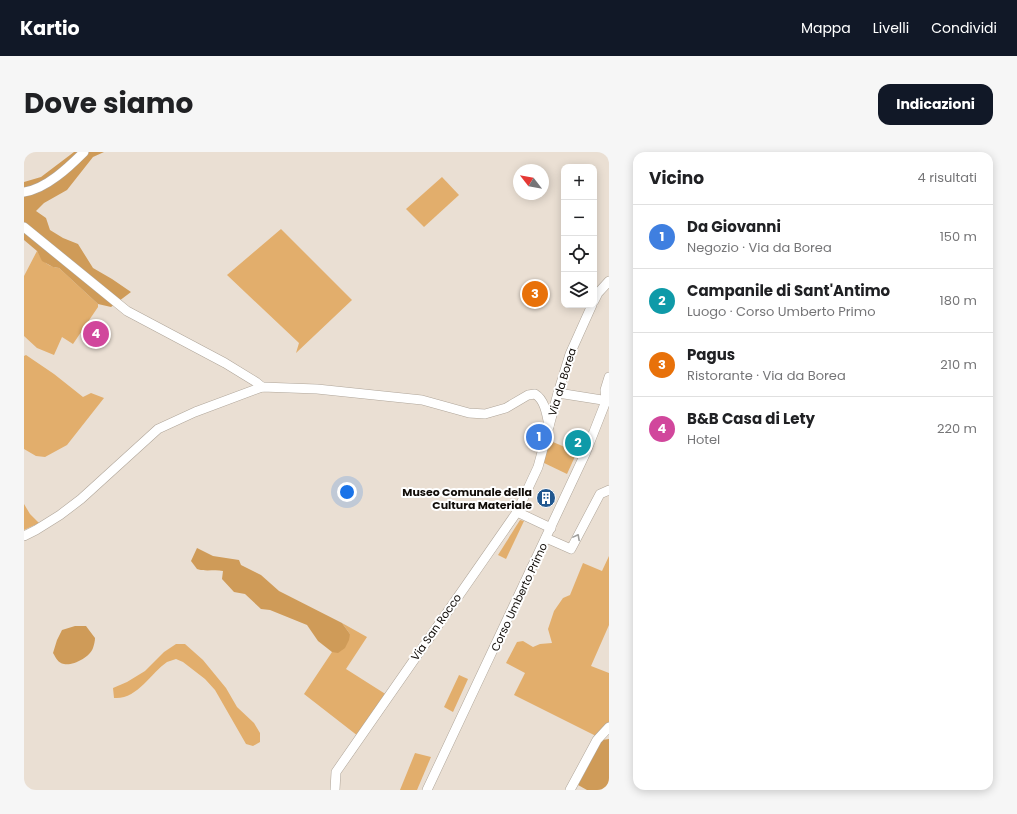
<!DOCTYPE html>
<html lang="it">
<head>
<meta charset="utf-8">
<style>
  body { margin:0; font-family:Poppins,sans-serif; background:#f6f6f6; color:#202124 }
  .controls { position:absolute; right:12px; top:12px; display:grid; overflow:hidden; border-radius:8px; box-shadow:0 2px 10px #0003 }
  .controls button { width:36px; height:36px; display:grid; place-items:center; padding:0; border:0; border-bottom:1px solid #e0e0e0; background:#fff; color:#202124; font:20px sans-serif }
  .compass { position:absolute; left:489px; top:12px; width:36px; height:36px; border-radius:50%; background:#fff; box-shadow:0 2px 10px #0003; rotate:301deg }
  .you { position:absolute; left:323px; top:340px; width:14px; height:14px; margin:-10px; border:3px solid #fff; border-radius:50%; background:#1a73e8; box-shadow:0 0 0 6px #1a73e833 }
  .badge { display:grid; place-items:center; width:26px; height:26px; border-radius:50%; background:#111827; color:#fff; font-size:13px; font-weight:700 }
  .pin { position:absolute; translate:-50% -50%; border:2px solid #fff; box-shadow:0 1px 4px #0006 }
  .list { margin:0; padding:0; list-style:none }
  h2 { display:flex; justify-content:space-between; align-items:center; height:52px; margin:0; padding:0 16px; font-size:17px }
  h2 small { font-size:13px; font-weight:400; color:#757577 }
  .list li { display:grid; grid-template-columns:26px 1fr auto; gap:12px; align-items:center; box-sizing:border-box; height:64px; padding:0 16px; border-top:1px solid #e0e0e0 }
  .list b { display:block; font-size:15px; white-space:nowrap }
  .list p { margin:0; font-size:13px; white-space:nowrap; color:#757577 }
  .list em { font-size:13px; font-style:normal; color:#757577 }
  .icon { flex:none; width:22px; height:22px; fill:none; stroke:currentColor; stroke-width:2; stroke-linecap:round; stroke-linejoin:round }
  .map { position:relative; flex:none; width:585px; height:638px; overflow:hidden; border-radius:12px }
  header { display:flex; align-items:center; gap:24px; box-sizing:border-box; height:56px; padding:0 20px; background:#111827; color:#fff }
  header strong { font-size:19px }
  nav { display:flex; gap:22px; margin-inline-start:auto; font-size:14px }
  .intro { display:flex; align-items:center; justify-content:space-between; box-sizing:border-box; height:96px; padding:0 24px }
  h1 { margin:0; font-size:28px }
  .button { padding:10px 18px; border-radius:12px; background:#111827; color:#fff; font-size:14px; font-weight:700 }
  main { display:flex; gap:24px; padding:0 24px }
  aside { flex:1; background:#fff; border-radius:12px; box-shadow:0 2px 10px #0003 }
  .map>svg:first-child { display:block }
  .green { fill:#e2ae6c }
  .forest { fill:#cf9b58 }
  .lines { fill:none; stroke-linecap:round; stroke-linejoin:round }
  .street-casing { stroke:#afa599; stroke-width:10 }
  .street { stroke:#fff; stroke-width:9 }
  .oneway { stroke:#9f9e9c }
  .labels { text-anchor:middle; stroke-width:4; stroke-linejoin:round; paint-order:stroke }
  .street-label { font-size:11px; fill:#100c08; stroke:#fff }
  .poi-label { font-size:11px; font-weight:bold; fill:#100c08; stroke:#fff; text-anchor:end }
</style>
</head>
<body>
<header>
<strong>Kartio</strong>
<nav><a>Mappa</a><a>Livelli</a><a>Condividi</a></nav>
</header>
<div class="intro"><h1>Dove siamo</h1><a class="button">Indicazioni</a></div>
<main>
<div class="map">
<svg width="585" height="638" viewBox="0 0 585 638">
  <rect width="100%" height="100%" fill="#eadfd3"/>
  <g class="green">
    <polygon points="418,25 435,43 400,75 382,57"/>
    <polygon points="257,77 328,148 272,201 275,191 203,123"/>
    <path d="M13,99C18,109 24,115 35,116L74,152V155L49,192L38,185L30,203L13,196L0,184V124Z"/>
    <polygon points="2,203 30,222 59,245 67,241 80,246 43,293 21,305 12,304 0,297 0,204"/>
    <polygon points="524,288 553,300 543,322 518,310"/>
    <polygon points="0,352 6,362 15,371 0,378"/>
    <polygon points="496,368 500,369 482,407 474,403"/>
    <polygon points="585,404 585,473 567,514 585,521 585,570 577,577 572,584 490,543 501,521 482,511 493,490 499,489 509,495 516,492 528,491 524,477 530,459 539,446 546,443 559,411 578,419"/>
    <polygon points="318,471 343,485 322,517 363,543 334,584 280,542 308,500 314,500 326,482"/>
    <path d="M152,492H161L179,508L202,536L213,555L230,571L236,581V590L229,594L222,592L191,538L181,527L159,510L152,507C149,508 146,509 143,510C127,521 113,548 90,546L89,536L103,530L121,519L140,500Z"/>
    <polygon points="435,523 444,527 429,560 420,555"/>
    <polygon points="391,601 407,605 393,638 376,638"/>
  </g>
  <g class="forest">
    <polygon points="50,0 80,0 69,5 43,38 20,51 12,59 22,66 26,78 39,86 54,92 69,116 88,127 107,140 87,155 74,152 35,116 29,115 18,109 13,99 0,88 0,30 17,25"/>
    <path d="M173,396L189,404L215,408L217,413L237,423L255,439L318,471L326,482L325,488L321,496L314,501L308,500L294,489L283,473L246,458L237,457L221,442L210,440L198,427L199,419C191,417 182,420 173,417L167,409Z"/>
    <path d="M51,474H62L71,486C71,489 70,493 69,496C66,505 49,514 40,512C34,511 32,506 29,501L33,488L38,478Z"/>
    <polygon points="585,587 585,638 563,638 554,633 578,588"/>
  </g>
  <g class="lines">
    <g class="street-casing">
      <g id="street">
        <path d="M0,40C22,37 45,15 60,0"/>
        <polyline points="0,75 103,159 201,211 232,230 238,235"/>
        <polyline points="570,149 574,141 585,129"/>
        <polyline points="534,241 585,249"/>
        <polyline points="582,249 581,238 585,225"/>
        <polyline points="493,360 527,376"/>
        <path d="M0,384L12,378L36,363L57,347L134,277L171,260L238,235L293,237L398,248L445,261L461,262L482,256L504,243L511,242C521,248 523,263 525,274"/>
        <polyline points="522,386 547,397 576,342 585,338"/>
        <polyline points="311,638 312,620 493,360 514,315 534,241 546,202 568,153"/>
        <polyline points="403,638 562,300 582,249"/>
        <polyline points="546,638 573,588 585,575"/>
      </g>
    </g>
    <use href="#street" class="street"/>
  </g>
  <defs><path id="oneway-chevron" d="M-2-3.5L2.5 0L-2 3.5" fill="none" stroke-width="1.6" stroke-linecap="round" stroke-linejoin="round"/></defs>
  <use class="oneway" href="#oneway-chevron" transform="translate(553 385) rotate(-62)"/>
  <defs>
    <g id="building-disc" transform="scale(1)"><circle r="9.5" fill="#21578f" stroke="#fff"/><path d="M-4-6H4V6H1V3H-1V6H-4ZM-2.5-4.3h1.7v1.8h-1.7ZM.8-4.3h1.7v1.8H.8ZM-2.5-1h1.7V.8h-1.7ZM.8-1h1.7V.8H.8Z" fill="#fff"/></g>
  </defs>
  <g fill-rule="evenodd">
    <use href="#building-disc" x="522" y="346"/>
  </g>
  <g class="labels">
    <g class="street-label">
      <text transform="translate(538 230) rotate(-73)" y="4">Via da Borea</text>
      <text transform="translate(495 445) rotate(-65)" y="4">Corso Umberto Primo</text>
      <text transform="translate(412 475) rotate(-55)" y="4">Via San Rocco</text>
    </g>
    <g class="poi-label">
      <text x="508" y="344">Museo Comunale della<tspan x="508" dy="13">Cultura Materiale</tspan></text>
    </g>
  </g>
</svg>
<div class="controls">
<button>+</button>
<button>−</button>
<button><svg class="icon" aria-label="locate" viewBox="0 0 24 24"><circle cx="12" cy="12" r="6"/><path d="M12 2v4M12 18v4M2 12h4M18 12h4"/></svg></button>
<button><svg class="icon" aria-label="layers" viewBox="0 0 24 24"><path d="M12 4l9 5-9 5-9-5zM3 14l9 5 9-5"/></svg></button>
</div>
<svg class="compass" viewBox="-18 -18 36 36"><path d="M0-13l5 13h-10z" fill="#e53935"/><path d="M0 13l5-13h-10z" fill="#757577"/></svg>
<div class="you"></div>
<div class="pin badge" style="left:515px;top:285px;background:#3f7fe0">1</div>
<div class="pin badge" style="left:554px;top:291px;background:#0f9aa8">2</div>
<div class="pin badge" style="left:511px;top:142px;background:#e8710a">3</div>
<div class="pin badge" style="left:72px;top:182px;background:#d1479c">4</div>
</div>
<aside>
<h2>Vicino<small>4 risultati</small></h2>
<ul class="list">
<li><span class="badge" style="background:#3f7fe0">1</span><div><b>Da Giovanni</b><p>Negozio · Via da Borea</p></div><em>150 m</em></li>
<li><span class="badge" style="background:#0f9aa8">2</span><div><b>Campanile di Sant'Antimo</b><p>Luogo · Corso Umberto Primo</p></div><em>180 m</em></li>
<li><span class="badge" style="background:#e8710a">3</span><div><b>Pagus</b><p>Ristorante · Via da Borea</p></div><em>210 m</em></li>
<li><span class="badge" style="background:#d1479c">4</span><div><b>B&amp;B Casa di Lety</b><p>Hotel</p></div><em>220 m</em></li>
</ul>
</aside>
</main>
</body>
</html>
